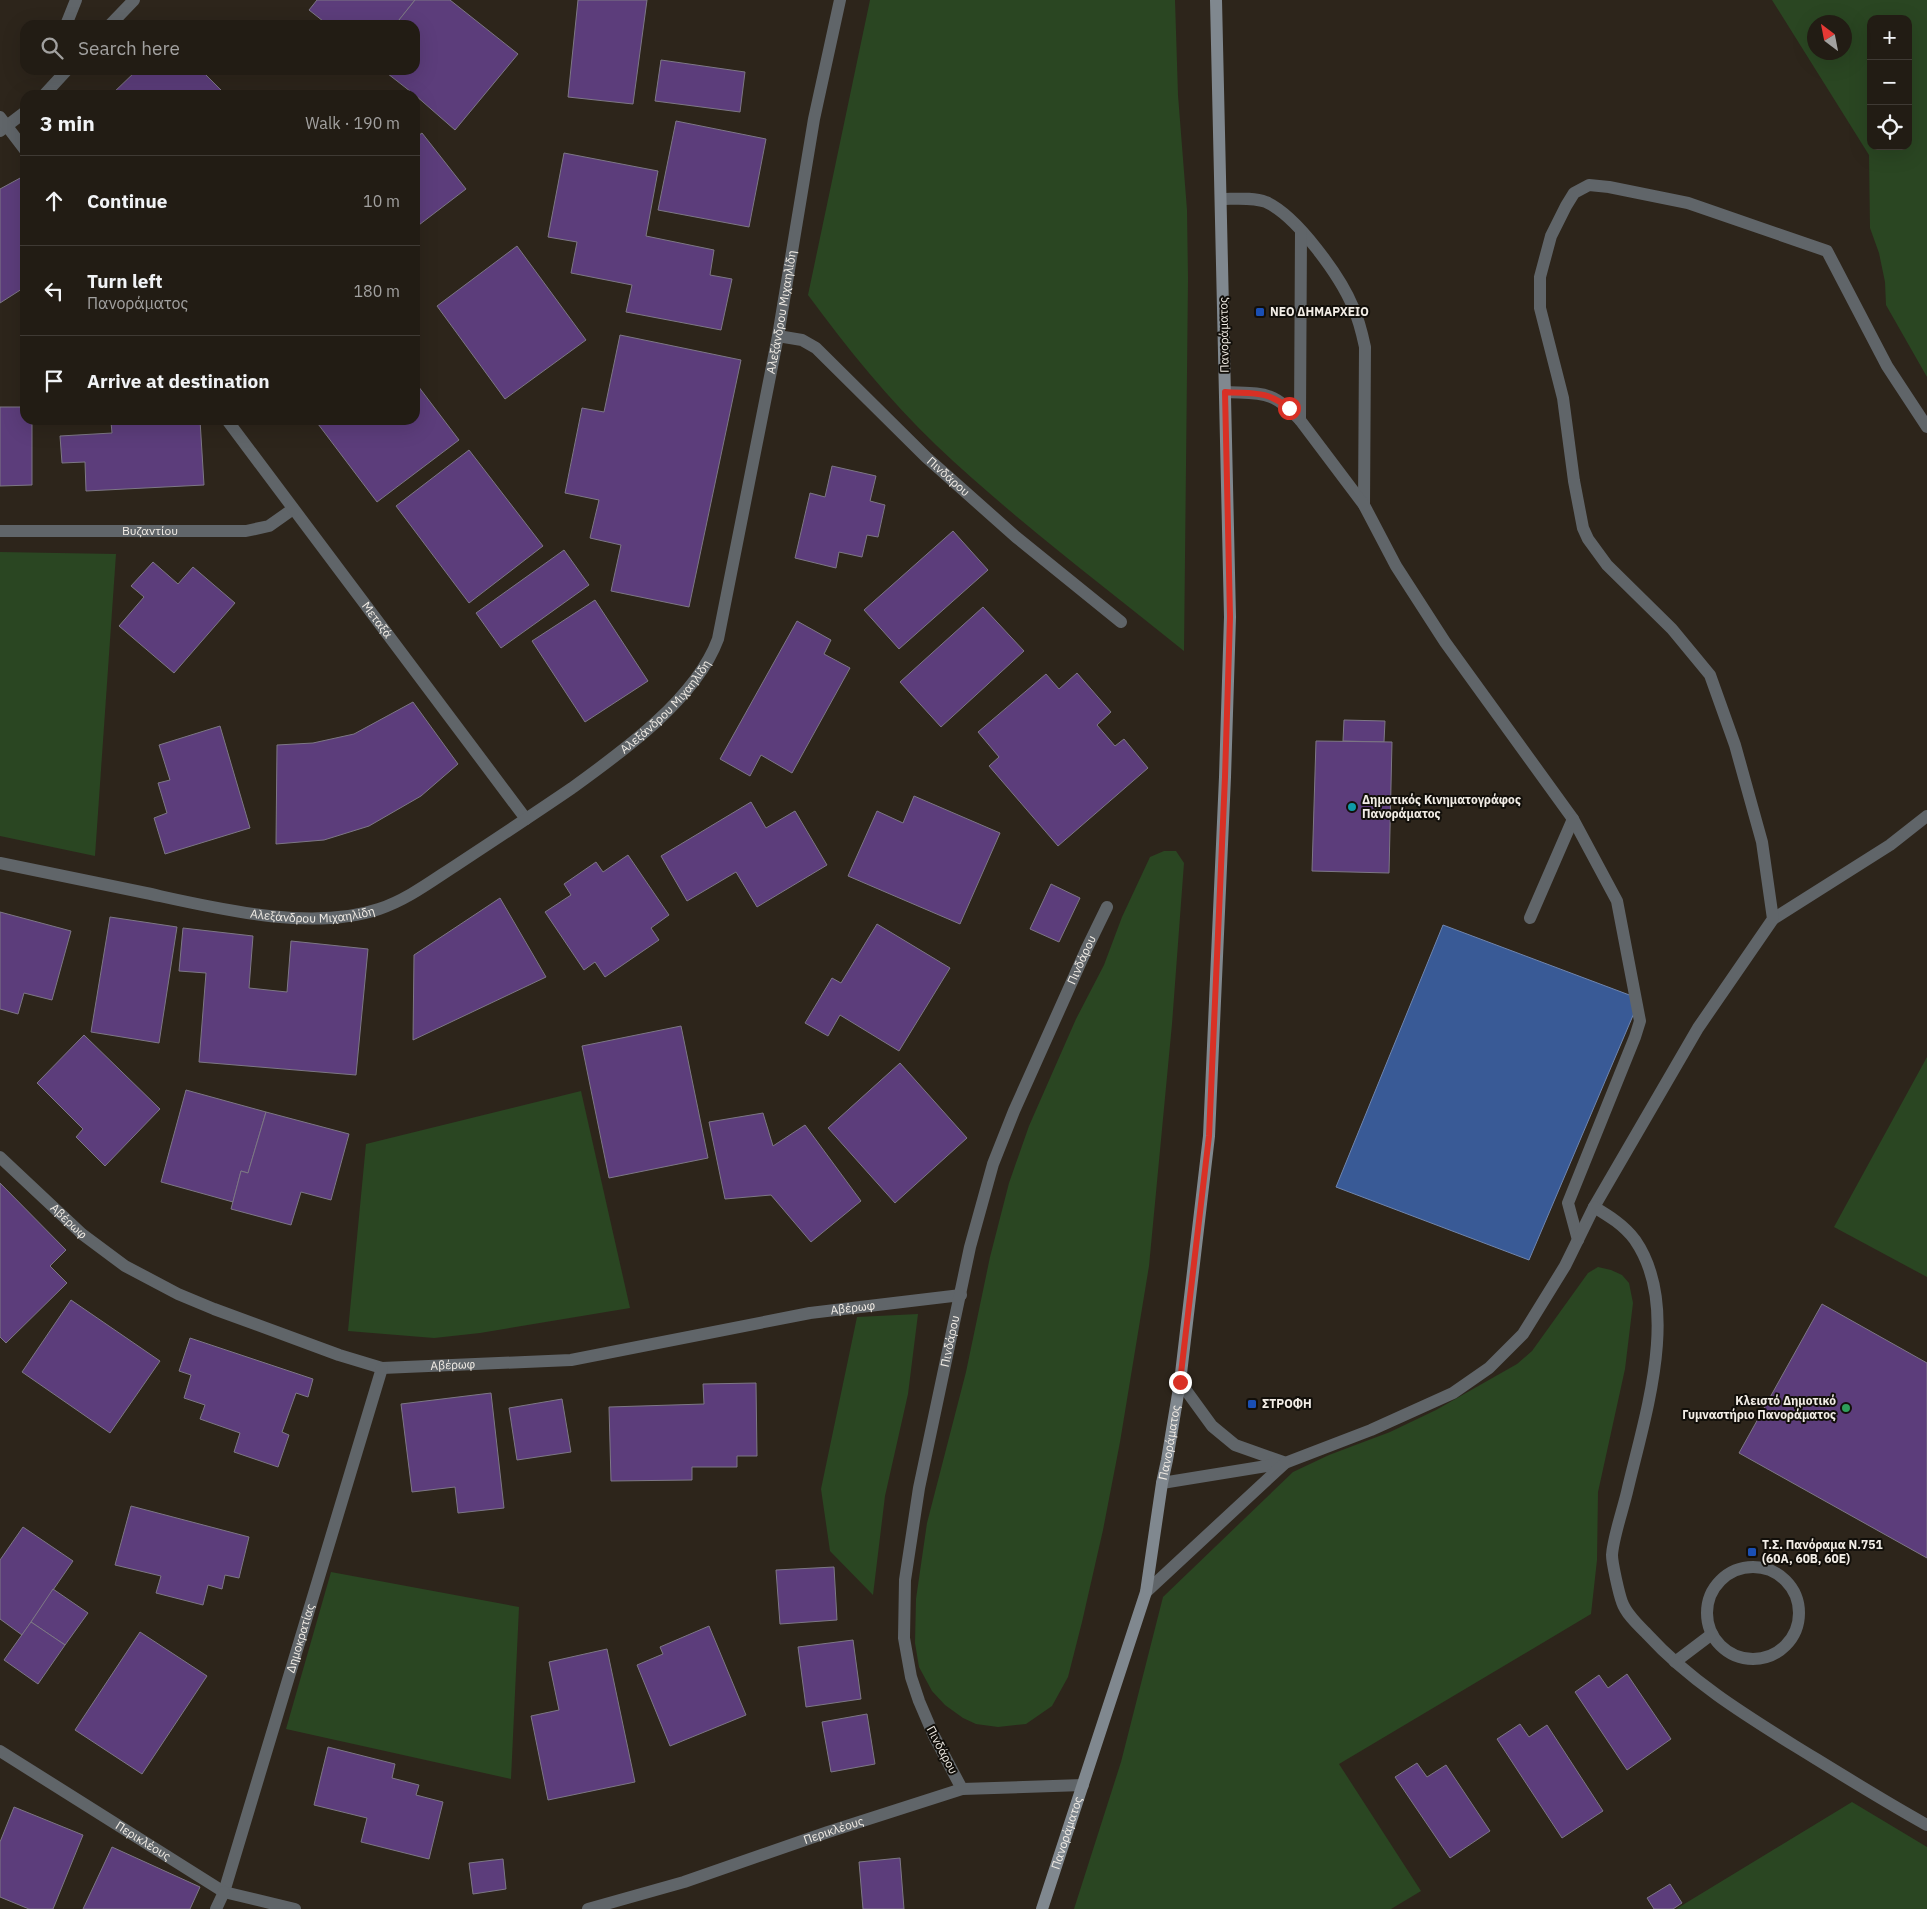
<!DOCTYPE html>
<html lang="en">
<head>
<meta charset="utf-8">
<style>
  body { margin:0; font-family:"IBM Plex Sans",sans-serif; background:#2a251d; color:#f1f3f6 }
  .controls { position:absolute; right:15px; top:15px; display:grid; overflow:hidden; border-radius:10px; box-shadow:0 5px 20px #0002 }
  .controls button { width:45px; height:45px; display:grid; place-items:center; padding:0; border:0; border-bottom:1px solid #3f3a34; background:#221c14; color:#f1f3f6; font:25px sans-serif }
  .compass { position:absolute; left:1807px; top:15px; width:45px; height:45px; border-radius:50%; background:#221c14; box-shadow:0 5px 20px #0002; rotate:328deg }
  .stop { position:absolute; width:15px; height:15px; margin:-11px; border:4px solid #d93025; border-radius:50%; background:#fff }
  .stop.end { background:#d93025; border-color:#fff; box-shadow:0 1px 5px #0008 }
  .list { margin:0; padding:0; list-style:none }
  h2 { display:flex; justify-content:space-between; align-items:center; height:65px; margin:0; padding:0 20px; font-size:21px }
  h2 small { font-size:16px; font-weight:400; color:#a2a1a0 }
  .list li { display:grid; grid-template-columns:32px 1fr auto; gap:15px; align-items:center; box-sizing:border-box; height:90px; padding:0 20px; border-top:1px solid #3f3a34 }
  .list b { display:block; font-size:19px; white-space:nowrap }
  .list p { margin:0; font-size:16px; white-space:nowrap; color:#a2a1a0 }
  .list em { font-size:16px; font-style:normal; color:#a2a1a0 }
  .icon { flex:none; width:28px; height:28px; fill:none; stroke:currentColor; stroke-width:2; stroke-linecap:round; stroke-linejoin:round }
  .map { position:relative; flex:none; width:1927px; height:1909px; overflow:hidden }
  .search { position:absolute; background:#221c14; box-shadow:0 5px 20px #0002; left:20px; top:20px; width:400px; height:55px; display:flex; align-items:center; gap:12px; box-sizing:border-box; padding:0 18px; border-radius:15px; color:#a2a1a0; font-size:19px }
  .panel { position:absolute; background:#221c14; box-shadow:0 5px 20px #0002; left:20px; top:90px; width:400px; height:335px; border-radius:15px }
  .map>svg:first-child { display:block }
  .green { fill:#2a4622; fill-rule:evenodd }
  .water { fill:#395a96; stroke:#7086ae }
  .building { fill:#5c3d7b; stroke:#7d7785 }
  .lines { fill:none; stroke-linecap:round; stroke-linejoin:round }
  .service { stroke:#606569; stroke-width:12 }
  .minor { stroke:#606569; stroke-width:12 }
  .tertiary { stroke:#606569; stroke-width:12 }
  .secondary { stroke:#80888f; stroke-width:12 }
  .route { stroke:#d93025; stroke-width:6 }
  .transit-dot { fill:#1a4fb4; stroke:#120f0a; stroke-width:2 }
  .culture-dot { fill:#0f9aa8; stroke:#120f0a; stroke-width:2 }
  .leisure-dot { fill:#2e9e5b; stroke:#120f0a; stroke-width:2 }
  .labels { text-anchor:middle; stroke-width:4; stroke-linejoin:round; paint-order:stroke }
  .street-label { font-size:12px; fill:#f2ede6; stroke:#120f0a }
  .poi-label { font-size:12px; font-weight:bold; fill:#f2ede6; stroke:#120f0a; text-anchor:start }
</style>
</head>
<body>
<div class="map">
<svg width="1927" height="1909" viewBox="0 0 1927 1909">
  <rect width="100%" height="100%" fill="#2d251b"/>
  <g class="green">
    <path d="M870,0H1175L1178,95L1187,210L1188,279L1184,651C1101,584 1014,519 936,445C889,400 847,348 808,295Z"/>
    <path d="M1772,0H1927V377L1886,305L1885,282L1879,253L1870,228L1869,155ZM1871,19H1908V146H1871ZM1814,22H1844V52H1814Z"/>
    <polygon points="0,552 116,554 95,856 0,836"/>
    <polygon points="1164,851 1176,851 1184,863 1172,1024 1149,1266 1120,1442 1103,1530 1082,1622 1068,1677 1052,1706 1026,1724 998,1727 976,1724 963,1718 945,1705 932,1691 919,1667 915,1643 916,1599 927,1523 966,1372 990,1257 1009,1183 1029,1126 1076,1019 1104,965 1122,917 1150,857"/>
    <polygon points="1927,1057 1927,1277 1834,1227"/>
    <polygon points="581,1091 630,1308 480,1333 434,1338 348,1331 366,1144"/>
    <polygon points="1598,1267 1611,1270 1622,1275 1629,1283 1633,1303 1625,1369 1598,1492 1597,1560 1591,1614 1339,1764 1421,1891 1391,1909 1074,1909 1121,1762 1163,1597 1293,1472 1329,1455 1390,1432 1436,1410 1517,1364 1532,1351 1588,1273"/>
    <polygon points="918,1314 908,1394 885,1496 873,1595 830,1551 821,1489 857,1317"/>
    <polygon points="331,1572 519,1607 511,1779 286,1729"/>
    <polygon points="1852,1802 1927,1847 1927,1909 1676,1909"/>
  </g>
  <polygon class="water" points="1443,925 1640,999 1529,1260 1336,1187"/>
  <g class="building">
    <polygon points="317,0 415,0 395,25 328,25 309,10"/>
    <polygon points="415,0 450,0 518,54 455,130 415,95 383,70 415,70 415,25 395,25"/>
    <polygon points="578,0 647,0 633,104 568,97"/>
    <polygon points="661,60 745,72 740,112 655,101"/>
    <polygon points="137,70 201,70 226,95 111,95"/>
    <polygon points="676,121 766,139 749,227 658,210"/>
    <polygon points="422,133 466,189 415,228 415,138"/>
    <polygon points="564,153 658,171 646,236 714,250 710,275 732,279 721,330 626,312 632,285 571,273 577,242 548,237"/>
    <polygon points="22,177 25,181 25,287 0,303 0,189"/>
    <polygon points="517,246 586,340 505,399 437,306"/>
    <polygon points="620,335 741,360 689,607 611,591 621,545 590,538 599,500 565,493 582,408 604,412"/>
    <polygon points="415,382 459,440 377,502 315,420 415,420"/>
    <polygon points="0,407 25,407 25,420 32,420 32,485 0,486"/>
    <polygon points="148,420 200,420 204,485 86,491 85,462 62,463 60,436 112,433 111,422"/>
    <polygon points="469,450 543,546 469,603 396,506"/>
    <polygon points="832,466 876,476 870,501 885,505 878,537 867,535 862,557 839,552 836,568 795,558 810,493 825,497"/>
    <polygon points="953,531 988,570 899,649 864,610"/>
    <polygon points="564,550 589,585 501,648 476,613"/>
    <polygon points="153,562 178,584 193,567 235,603 174,673 119,626 144,597 131,586"/>
    <polygon points="595,600 648,681 585,722 532,641"/>
    <polygon points="983,607 1024,651 941,727 900,682"/>
    <polygon points="797,621 831,640 824,654 850,668 792,773 761,755 750,776 720,759"/>
    <polygon points="1077,673 1111,712 1097,725 1115,746 1124,739 1148,768 1058,846 989,766 999,757 978,732 1046,674 1059,689"/>
    <polygon points="413,702 458,764 421,796 369,826 324,840 276,844 277,745 313,743 354,734"/>
    <polygon points="1344,720 1385,721 1384,742 1343,741"/>
    <polygon points="220,726 250,828 165,854 154,818 167,813 158,783 170,780 159,745"/>
    <polygon points="1316,741 1392,742 1389,873 1312,871"/>
    <polygon points="914,796 1000,833 960,924 848,876 877,811 903,823"/>
    <polygon points="751,802 766,828 795,811 827,865 757,907 736,872 687,901 661,856"/>
    <polygon points="628,855 669,915 651,928 659,940 605,977 595,962 584,970 545,912 571,895 564,884 596,862 603,872"/>
    <polygon points="1051,884 1080,898 1059,942 1030,929"/>
    <polygon points="500,898 546,977 413,1040 414,955"/>
    <polygon points="0,912 71,931 52,1000 24,993 18,1014 0,1009"/>
    <polygon points="110,917 177,927 159,1043 91,1032"/>
    <polygon points="877,924 950,968 899,1051 840,1015 828,1036 805,1023 832,978 841,983"/>
    <polygon points="183,928 253,936 249,988 287,992 291,941 368,949 356,1075 199,1062 206,973 179,971"/>
    <polygon points="681,1026 708,1158 609,1178 582,1046"/>
    <polygon points="84,1035 160,1109 105,1166 76,1137 83,1129 37,1083"/>
    <polygon points="900,1063 967,1138 895,1203 828,1128"/>
    <polygon points="186,1090 266,1112 248,1173 241,1171 233,1202 161,1182"/>
    <polygon points="266,1112 349,1134 331,1200 301,1192 291,1225 231,1209 241,1171 248,1173"/>
    <polygon points="763,1113 773,1146 805,1125 861,1201 811,1242 771,1195 725,1199 709,1122"/>
    <polygon points="0,1183 66,1250 50,1266 67,1283 6,1343 0,1337"/>
    <polygon points="71,1300 160,1361 110,1433 22,1372"/>
    <polygon points="1822,1304 1927,1363 1927,1558 1739,1453"/>
    <polygon points="190,1338 313,1379 308,1397 296,1393 282,1432 289,1435 278,1467 234,1452 240,1433 200,1419 205,1405 184,1398 191,1375 179,1371"/>
    <polygon points="756,1383 757,1456 737,1456 737,1467 692,1467 692,1480 611,1481 609,1407 704,1404 703,1384"/>
    <polygon points="491,1393 504,1508 458,1513 455,1487 412,1492 401,1404"/>
    <polygon points="562,1399 571,1452 517,1460 509,1408"/>
    <polygon points="131,1506 249,1537 239,1578 225,1575 222,1589 208,1585 203,1605 156,1593 161,1576 115,1565"/>
    <polygon points="23,1527 73,1561 22,1635 0,1619 0,1560"/>
    <polygon points="834,1567 837,1620 780,1624 776,1570"/>
    <polygon points="53,1589 88,1613 65,1645 31,1622"/>
    <polygon points="31,1622 65,1645 38,1684 4,1660"/>
    <polygon points="709,1626 746,1715 670,1746 637,1665 663,1654 660,1647"/>
    <polygon points="140,1632 207,1676 142,1774 75,1730"/>
    <polygon points="853,1640 861,1699 806,1707 798,1647"/>
    <polygon points="607,1649 635,1782 548,1800 531,1716 559,1710 549,1662"/>
    <polygon points="1627,1674 1671,1739 1627,1770 1575,1692 1599,1675 1608,1688"/>
    <polygon points="867,1714 875,1764 831,1772 822,1722"/>
    <polygon points="1520,1724 1529,1737 1547,1725 1603,1811 1562,1838 1497,1739"/>
    <polygon points="328,1747 395,1764 392,1778 419,1785 416,1795 443,1802 429,1859 361,1842 367,1818 314,1805"/>
    <polygon points="1417,1763 1427,1777 1446,1765 1490,1831 1450,1858 1395,1777"/>
    <polygon points="14,1807 83,1835 53,1909 29,1909 0,1897 0,1842"/>
    <polygon points="112,1847 200,1887 190,1909 83,1909"/>
    <polygon points="900,1858 904,1909 863,1909 859,1862"/>
    <polygon points="503,1859 506,1889 473,1894 469,1863"/>
    <polygon points="1670,1884 1682,1903 1673,1909 1654,1909 1647,1898"/>
  </g>
  <g class="lines">
    <g class="service">
      <path d="M1221,199C1235,199 1253,197 1266,202C1297,216 1340,276 1353,307C1359,320 1362,333 1365,347L1364,505"/>
      <path d="M1225,392C1264,394 1272,390 1300,420L1364,505L1396,566L1445,642L1573,819L1530,918"/>
      <polyline points="1300,420 1301,231"/>
      <polyline points="1573,819 1617,901 1640,1021 1635,1037 1568,1203 1578,1240"/>
      <polyline points="1773,919 1890,845 1927,816"/>
      <polyline points="1594,1207 1698,1028 1773,919 1762,842 1735,745 1710,675 1672,629 1607,565 1588,539 1583,528 1574,481 1563,398 1540,308 1540,277 1551,236 1566,206 1574,193 1589,185 1609,187 1688,203 1827,251 1887,366 1927,427"/>
      <circle cx="1753" cy="1613" r="46"/>
      <polyline points="1675,1662 1712,1634"/>
    </g>
    <g class="minor">
      <polyline points="66,25 76,0"/>
      <polyline points="110,25 134,0"/>
      <polyline points="44,95 67,70"/>
      <polyline points="0,131 25,112"/>
      <path id="s1" d="M778,336L802,340L816,348L926,457L1016,537L1121,622"/>
      <path id="s2" d="M0,531H246L269,526L293,509"/>
      <path id="s3" d="M0,1157L82,1234L125,1266L178,1294L214,1309L339,1355L382,1368L571,1360L810,1313L961,1295"/>
      <polyline points="1180,1382 1212,1426 1235,1445 1283,1462"/>
      <path d="M1162,1483L1285,1463L1371,1430L1453,1393L1489,1368L1523,1334L1565,1266L1594,1207C1609,1216 1624,1225 1635,1240C1682,1308 1644,1418 1627,1492C1623,1509 1613,1538 1612,1555C1612,1563 1619,1594 1622,1602C1626,1614 1638,1625 1647,1634C1689,1680 1742,1713 1795,1746C1839,1773 1882,1800 1927,1825"/>
      <polyline points="1146,1592 1285,1463"/>
      <path id="s4" d="M962,1789L934,1736L919,1701L911,1677L904,1638L905,1580L919,1488L970,1247L993,1164L1014,1111L1087,948L1107,907"/>
      <path id="s5" d="M224,1892L382,1368"/>
    </g>
    <g class="tertiary">
      <polyline points="0,117 25,150"/>
      <path id="s6" d="M227,420L526,819"/>
      <path id="s7" d="M0,863C49,873 97,883 146,893C215,908 311,932 379,909C407,900 433,880 458,864C496,839 534,814 572,788C622,752 696,699 718,639L778,336L814,119L840,0"/>
      <path id="s8" d="M0,1751L224,1892L295,1909"/>
      <polyline points="216,1909 224,1892"/>
      <path id="s9" d="M588,1909L684,1882L828,1832L962,1789L1083,1785"/>
    </g>
    <path class="secondary" id="s10" d="M1042,1909L1146,1592L1162,1483L1167,1460L1180,1382L1209,1136L1225,777L1230,617L1216,0"/>
  </g>
  <g class="lines">
    <path class="route" d="M1180,1382L1209,1136L1225,777L1230,617L1225,392C1254,394 1265,390 1289,408"/>
  </g>
  <g class="transit-dot">
    <rect x="1255" y="307" width="10" height="10" rx="2.5"/>
    <rect x="1247" y="1399" width="10" height="10" rx="2.5"/>
    <rect x="1747" y="1547" width="10" height="10" rx="2.5"/>
  </g>
  <circle class="culture-dot" cx="1352" cy="807" r="5"/>
  <circle class="leisure-dot" cx="1846" cy="1408" r="5"/>
  <g class="labels">
    <g class="street-label">
      <text dy="4" stroke="none"><textPath href="#s7" startOffset="1158">Aλεξάνδρου Mιχαηλίδη</textPath></text>
      <text transform="translate(1224 335) rotate(-91)" y="4">Πανοράματος</text>
      <text dy="4" stroke="none"><textPath href="#s1" startOffset="225">Πινδάρου</textPath></text>
      <text dy="4" stroke="none"><textPath href="#s2" startOffset="150">Βυζαντίου</textPath></text>
      <text dy="4" stroke="none"><textPath href="#s6" startOffset="250">Μεταξά</textPath></text>
      <text dy="4" stroke="none"><textPath href="#s7" startOffset="738">Aλεξάνδρου Mιχαηλίδη</textPath></text>
      <text dy="4" stroke="none"><textPath href="#s7" startOffset="318">Aλεξάνδρου Mιχαηλίδη</textPath></text>
      <text dy="4" stroke="none"><textPath href="#s4" startOffset="869">Πινδάρου</textPath></text>
      <text dy="4" stroke="none"><textPath href="#s3" startOffset="94">Αβέρωφ</textPath></text>
      <text dy="4" stroke="none"><textPath href="#s3" startOffset="919">Αβέρωφ</textPath></text>
      <text dy="4" stroke="none"><textPath href="#s4" startOffset="464">Πινδάρου</textPath></text>
      <text dy="4" stroke="none"><textPath href="#s3" startOffset="514">Αβέρωφ</textPath></text>
      <text dy="4" stroke="none"><textPath href="#s10" startOffset="485">Πανοράματος</textPath></text>
      <text dy="4" stroke="none"><textPath href="#s5" startOffset="265">Δημοκρατίας</textPath></text>
      <text transform="translate(942 1750) rotate(62)" y="4">Πινδάρου</text>
      <text dy="4" stroke="none"><textPath href="#s9" startOffset="258">Περικλέους</textPath></text>
      <text dy="4" stroke="none"><textPath href="#s10" startOffset="80">Πανοράματος</textPath></text>
      <text dy="4" stroke="none"><textPath href="#s8" startOffset="169">Περικλέους</textPath></text>
    </g>
    <g class="poi-label">
      <text x="1270" y="316">ΝΕΟ ΔΗΜΑΡΧΕΙΟ</text>
      <text x="1362" y="804">Δημοτικός Κινηματογράφος<tspan x="1362" dy="14">Πανοράματος</tspan></text>
      <text x="1836" y="1405" text-anchor="end">Κλειστό Δημοτικό<tspan x="1836" dy="14">Γυμναστήριο Πανοράματος</tspan></text>
      <text x="1262" y="1408">ΣΤΡΟΦΗ</text>
      <text x="1762" y="1549">Τ.Σ. Πανόραμα Ν.751<tspan x="1762" dy="14">(60A, 60B, 60E)</tspan></text>
    </g>
  </g>
</svg>
<div class="controls">
<button>+</button>
<button>−</button>
<button><svg class="icon" aria-label="locate" viewBox="0 0 24 24"><circle cx="12" cy="12" r="6"/><path d="M12 2v4M12 18v4M2 12h4M18 12h4"/></svg></button>
</div>
<svg class="compass" viewBox="-18 -18 36 36"><path d="M0-13l5 13h-10z" fill="#e53935"/><path d="M0 13l5-13h-10z" fill="#a2a1a0"/></svg>
<div class="stop" style="left:1289px;top:408px"></div>
<div class="stop end" style="left:1180px;top:1382px"></div>
<div class="search"><svg class="icon" aria-label="search" viewBox="0 0 24 24"><circle cx="10" cy="10" r="6"/><path d="M15 15l6 6"/></svg>Search here</div>
<section class="panel">
<h2>3 min<small>Walk · 190 m</small></h2>
<ul class="list">
<li><svg class="icon" aria-label="ahead" viewBox="0 0 24 24"><path d="M12 20V5M6 11l6-6 6 6"/></svg><div><b>Continue</b></div><em>10 m</em></li>
<li><svg class="icon" aria-label="left" viewBox="0 0 24 24"><path d="M17 20v-9H6M10 6l-5 5 5 5"/></svg><div><b>Turn left</b><p>Πανοράματος</p></div><em>180 m</em></li>
<li><svg class="icon" aria-label="arrive" viewBox="0 0 24 24"><path d="M6 21V4h12l-3 4 3 4H6"/></svg><div><b>Arrive at destination</b></div></li>
</ul>
</section>
</div>
</body>
</html>
